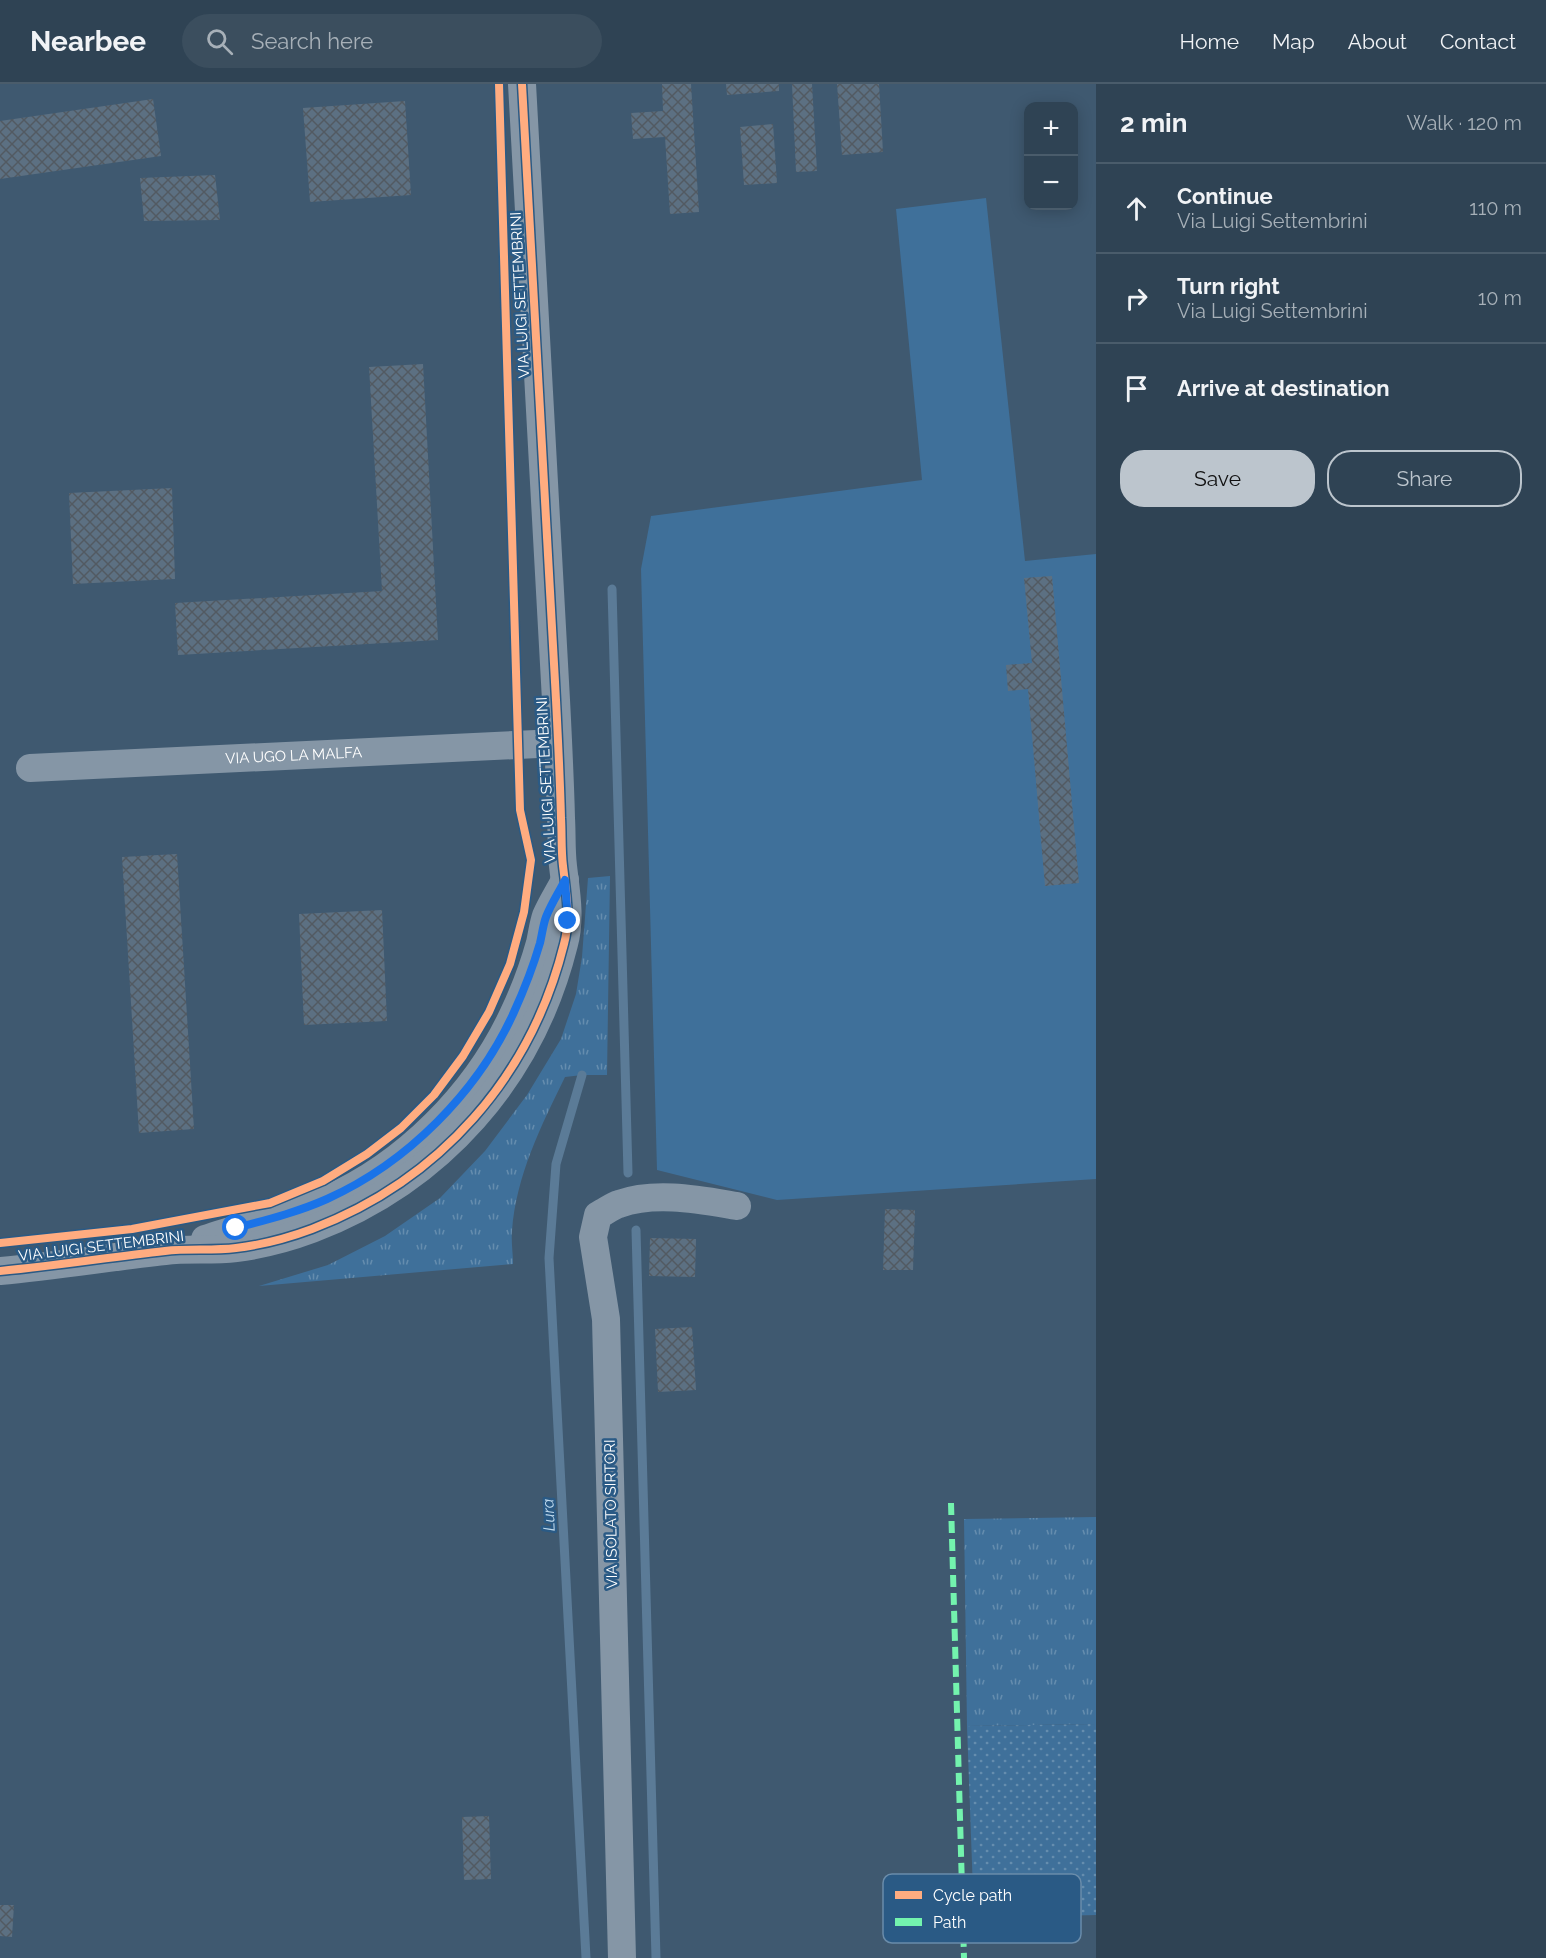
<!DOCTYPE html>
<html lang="en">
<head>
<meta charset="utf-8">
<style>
  body { margin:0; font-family:Raleway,sans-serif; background:#3b4e5e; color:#f1f3f6 }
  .controls { position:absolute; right:18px; top:18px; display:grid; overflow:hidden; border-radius:12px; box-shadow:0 3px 15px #0003 }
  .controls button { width:54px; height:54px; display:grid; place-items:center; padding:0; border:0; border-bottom:2px solid #4a5c6b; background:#2f4354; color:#f1f3f6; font:30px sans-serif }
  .stop { position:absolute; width:18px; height:18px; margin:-14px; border:4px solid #1a73e8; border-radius:50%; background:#fff }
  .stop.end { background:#1a73e8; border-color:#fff; box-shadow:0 2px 6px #0008 }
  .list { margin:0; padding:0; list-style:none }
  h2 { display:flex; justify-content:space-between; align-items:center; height:78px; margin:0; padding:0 24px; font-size:26px }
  h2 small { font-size:20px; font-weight:400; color:#a7b0b8 }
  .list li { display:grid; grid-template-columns:39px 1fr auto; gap:18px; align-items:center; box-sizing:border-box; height:90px; padding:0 24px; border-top:2px solid #4a5c6b }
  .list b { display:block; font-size:22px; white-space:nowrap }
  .list p { margin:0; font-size:20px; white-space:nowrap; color:#a7b0b8 }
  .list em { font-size:20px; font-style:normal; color:#a7b0b8 }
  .actions { display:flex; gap:12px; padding:18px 24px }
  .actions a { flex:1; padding:14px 0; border:2px solid #bcc5cd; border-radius:24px; text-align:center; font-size:21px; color:#bcc5cd }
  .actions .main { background:#bcc5cd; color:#111 }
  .icon { flex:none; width:33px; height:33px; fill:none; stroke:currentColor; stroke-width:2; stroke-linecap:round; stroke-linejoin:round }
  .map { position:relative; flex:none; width:1096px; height:1874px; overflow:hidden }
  header { display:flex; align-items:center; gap:36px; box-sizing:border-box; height:84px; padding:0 30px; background:#2f4354; border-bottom:2px solid #4a5c6b }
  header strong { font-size:28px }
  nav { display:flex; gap:33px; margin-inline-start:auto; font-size:21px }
  .search { width:420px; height:54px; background:#3b4e5e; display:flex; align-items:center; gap:15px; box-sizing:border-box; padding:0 21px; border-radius:33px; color:#a7b0b8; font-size:22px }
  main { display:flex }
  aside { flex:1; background:#2f4354 }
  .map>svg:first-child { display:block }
  .grass { fill:url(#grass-tufts) }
  .garden { fill:url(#garden-dots) }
  .pitch { fill:#3f709a }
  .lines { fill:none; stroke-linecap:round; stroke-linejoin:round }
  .stream { stroke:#5b7b97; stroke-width:9 }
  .building { fill:url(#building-cross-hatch) }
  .minor { stroke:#8596a6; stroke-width:28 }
  .quiet { stroke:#73f3ae; stroke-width:6; stroke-dasharray:12 6; stroke-linecap:butt }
  .cycleway-casing { stroke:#2a5a85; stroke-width:11 }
  .cycleway { stroke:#ffac80; stroke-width:8 }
  .route { stroke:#1a73e8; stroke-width:8 }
  .labels { text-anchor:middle; stroke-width:5; stroke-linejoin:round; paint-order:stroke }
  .street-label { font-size:15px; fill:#fff; stroke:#2a5a85 }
  .water-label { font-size:16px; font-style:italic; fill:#c0daee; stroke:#2a5a85 }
  .key { fill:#2a5a85; stroke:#6a8caa; stroke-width:1.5 }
  .key-label { font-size:16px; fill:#fff }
</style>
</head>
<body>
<header>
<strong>Nearbee</strong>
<div class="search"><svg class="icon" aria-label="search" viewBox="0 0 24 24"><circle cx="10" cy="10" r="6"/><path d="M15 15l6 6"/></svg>Search here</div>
<nav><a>Home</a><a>Map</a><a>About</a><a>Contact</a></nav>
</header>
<main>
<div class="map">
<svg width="1096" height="1874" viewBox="0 0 1096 1874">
  <defs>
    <pattern id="grass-tufts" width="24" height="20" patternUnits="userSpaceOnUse" patternTransform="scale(1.5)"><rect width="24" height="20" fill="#3f709a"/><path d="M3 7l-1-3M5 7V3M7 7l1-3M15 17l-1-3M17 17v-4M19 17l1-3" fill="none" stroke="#658dae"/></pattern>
    <pattern id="garden-dots" width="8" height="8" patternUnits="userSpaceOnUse" patternTransform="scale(1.5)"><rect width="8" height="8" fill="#3f709a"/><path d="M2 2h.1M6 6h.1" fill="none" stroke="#658dae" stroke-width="1.8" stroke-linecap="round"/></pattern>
    <pattern id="building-cross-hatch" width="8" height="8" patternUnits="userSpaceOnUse" patternTransform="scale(1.5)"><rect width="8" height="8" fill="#5c7082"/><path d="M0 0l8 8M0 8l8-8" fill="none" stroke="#525a62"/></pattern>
  </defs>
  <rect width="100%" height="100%" fill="#3f5970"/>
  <g class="grass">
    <path d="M610,792L607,991H582L565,993C541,1042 516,1092 512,1147C511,1158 513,1169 513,1180L259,1202L328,1181L385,1152L440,1114L485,1067L527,1011L561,955L576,910L582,873L588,794Z"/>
    <polygon points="1096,1433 1096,1640 967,1642 964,1435"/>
  </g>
  <polygon class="garden" points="1096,1640 1096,1831 974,1834 967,1642"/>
  <polygon class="pitch" points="986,114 1025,477 1096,470 1096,1095 777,1116 657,1086 641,485 651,432 922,396 896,125"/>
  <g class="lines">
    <g class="stream">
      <polyline points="612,505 628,1089"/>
      <polyline points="582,991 556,1080 549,1174 586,1874"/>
      <polyline points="636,1146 656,1874"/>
    </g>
  </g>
  <g class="building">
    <polygon points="662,0 691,0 699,128 670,130 665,53 633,55 631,29 663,27"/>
    <polygon points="726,0 779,0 779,7 727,11"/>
    <polygon points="792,0 812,0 817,87 796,88"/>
    <polygon points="837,0 879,0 883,68 842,71"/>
    <polygon points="153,15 161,72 0,95 0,37"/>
    <polygon points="405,17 411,111 310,118 303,24"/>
    <polygon points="773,40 777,99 744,101 740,43"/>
    <polygon points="215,91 220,136 144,137 140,94"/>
    <polygon points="423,280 438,556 178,571 175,519 382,507 369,283"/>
    <polygon points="172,404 175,495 73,500 69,409"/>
    <polygon points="1052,492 1079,799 1045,802 1028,605 1008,607 1006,581 1032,579 1024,494"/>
    <polygon points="177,770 194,1045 139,1049 122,773"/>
    <polygon points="382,826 387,937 304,941 299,830"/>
    <polygon points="885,1125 915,1126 913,1186 883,1186"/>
    <polygon points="650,1154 696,1155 695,1193 649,1192"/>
    <polygon points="692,1243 696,1306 658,1308 655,1245"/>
    <polygon points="489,1732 491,1795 464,1796 462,1733"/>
    <polygon points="0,1821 14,1821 12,1853 0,1852"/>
  </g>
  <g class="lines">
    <g class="minor">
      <path id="s1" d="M30,684L558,659"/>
      <path d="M205,1155C245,1141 287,1133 326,1116C406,1081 476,1010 513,931C524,908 533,884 540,859C542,850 543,841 546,832C551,820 559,808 565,796"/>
      <path d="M0,1187C55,1182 110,1173 165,1167C188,1164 212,1167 236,1164C261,1161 288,1154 312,1145C440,1096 531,993 564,860C571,834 566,808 563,782C561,766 562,750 561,734C560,695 558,655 556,616C545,411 533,205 522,0"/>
      <path d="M622,1874L606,1235L593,1153L598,1131C605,1128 612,1122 619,1120C656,1107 700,1116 737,1122"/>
    </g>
    <polyline class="quiet" points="951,1419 964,1874"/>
    <g class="cycleway-casing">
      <g id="cycleway">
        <polyline points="0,1159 132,1145 270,1119 323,1097 367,1070 401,1044 434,1011 463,972 489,928 510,880 524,828 531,776 520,726 499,0"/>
        <path d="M0,1187C55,1182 110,1173 165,1167C188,1164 212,1167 236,1164C261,1161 288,1154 312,1145C440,1096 531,993 564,860C571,834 566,808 563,782C561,766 562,750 561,734C560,695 558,655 556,616C545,411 533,205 522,0"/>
      </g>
    </g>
    <use href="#cycleway" class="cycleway"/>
  </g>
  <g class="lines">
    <path class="route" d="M236,1144C266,1136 298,1128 327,1115C407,1079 478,1008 514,928C524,906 533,883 540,859C542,851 543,841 546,833C551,820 559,808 565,796L568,837"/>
  </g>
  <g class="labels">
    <g class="street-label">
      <text transform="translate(520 211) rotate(-93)" y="5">VIA LUIGI SETTEMBRINI</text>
      <text dy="5" stroke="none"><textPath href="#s1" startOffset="264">VIA UGO LA MALFA</textPath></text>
      <text transform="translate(546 696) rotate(-93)" y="5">VIA LUIGI SETTEMBRINI</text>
      <text transform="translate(101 1162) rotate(-7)" y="5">VIA LUIGI SETTEMBRINI</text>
      <text transform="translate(611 1430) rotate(-91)" y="5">VIA ISOLATO SIRTORI</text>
    </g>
    <g class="water-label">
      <text transform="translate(548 1431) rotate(-93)" y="6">Lura</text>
    </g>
  </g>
  <rect x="883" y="1790" width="198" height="69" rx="9" class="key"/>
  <rect x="895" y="1807" width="27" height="8" fill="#ffac80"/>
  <rect x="895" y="1834" width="27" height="8" fill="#73f3ae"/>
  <g class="key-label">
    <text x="933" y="1817">Cycle path</text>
    <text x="933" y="1844">Path</text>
  </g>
</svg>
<div class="controls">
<button>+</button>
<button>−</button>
</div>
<div class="stop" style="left:236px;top:1144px"></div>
<div class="stop end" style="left:568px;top:837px"></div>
</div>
<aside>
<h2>2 min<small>Walk · 120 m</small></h2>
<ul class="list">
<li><svg class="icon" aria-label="ahead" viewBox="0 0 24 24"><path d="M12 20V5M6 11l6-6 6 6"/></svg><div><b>Continue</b><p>Via Luigi Settembrini</p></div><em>110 m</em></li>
<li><svg class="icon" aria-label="right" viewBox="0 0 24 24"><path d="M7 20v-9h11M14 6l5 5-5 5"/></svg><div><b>Turn right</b><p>Via Luigi Settembrini</p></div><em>10 m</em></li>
<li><svg class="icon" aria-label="arrive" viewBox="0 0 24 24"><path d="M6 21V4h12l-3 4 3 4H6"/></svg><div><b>Arrive at destination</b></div></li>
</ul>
<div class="actions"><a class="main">Save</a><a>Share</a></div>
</aside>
</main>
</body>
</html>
